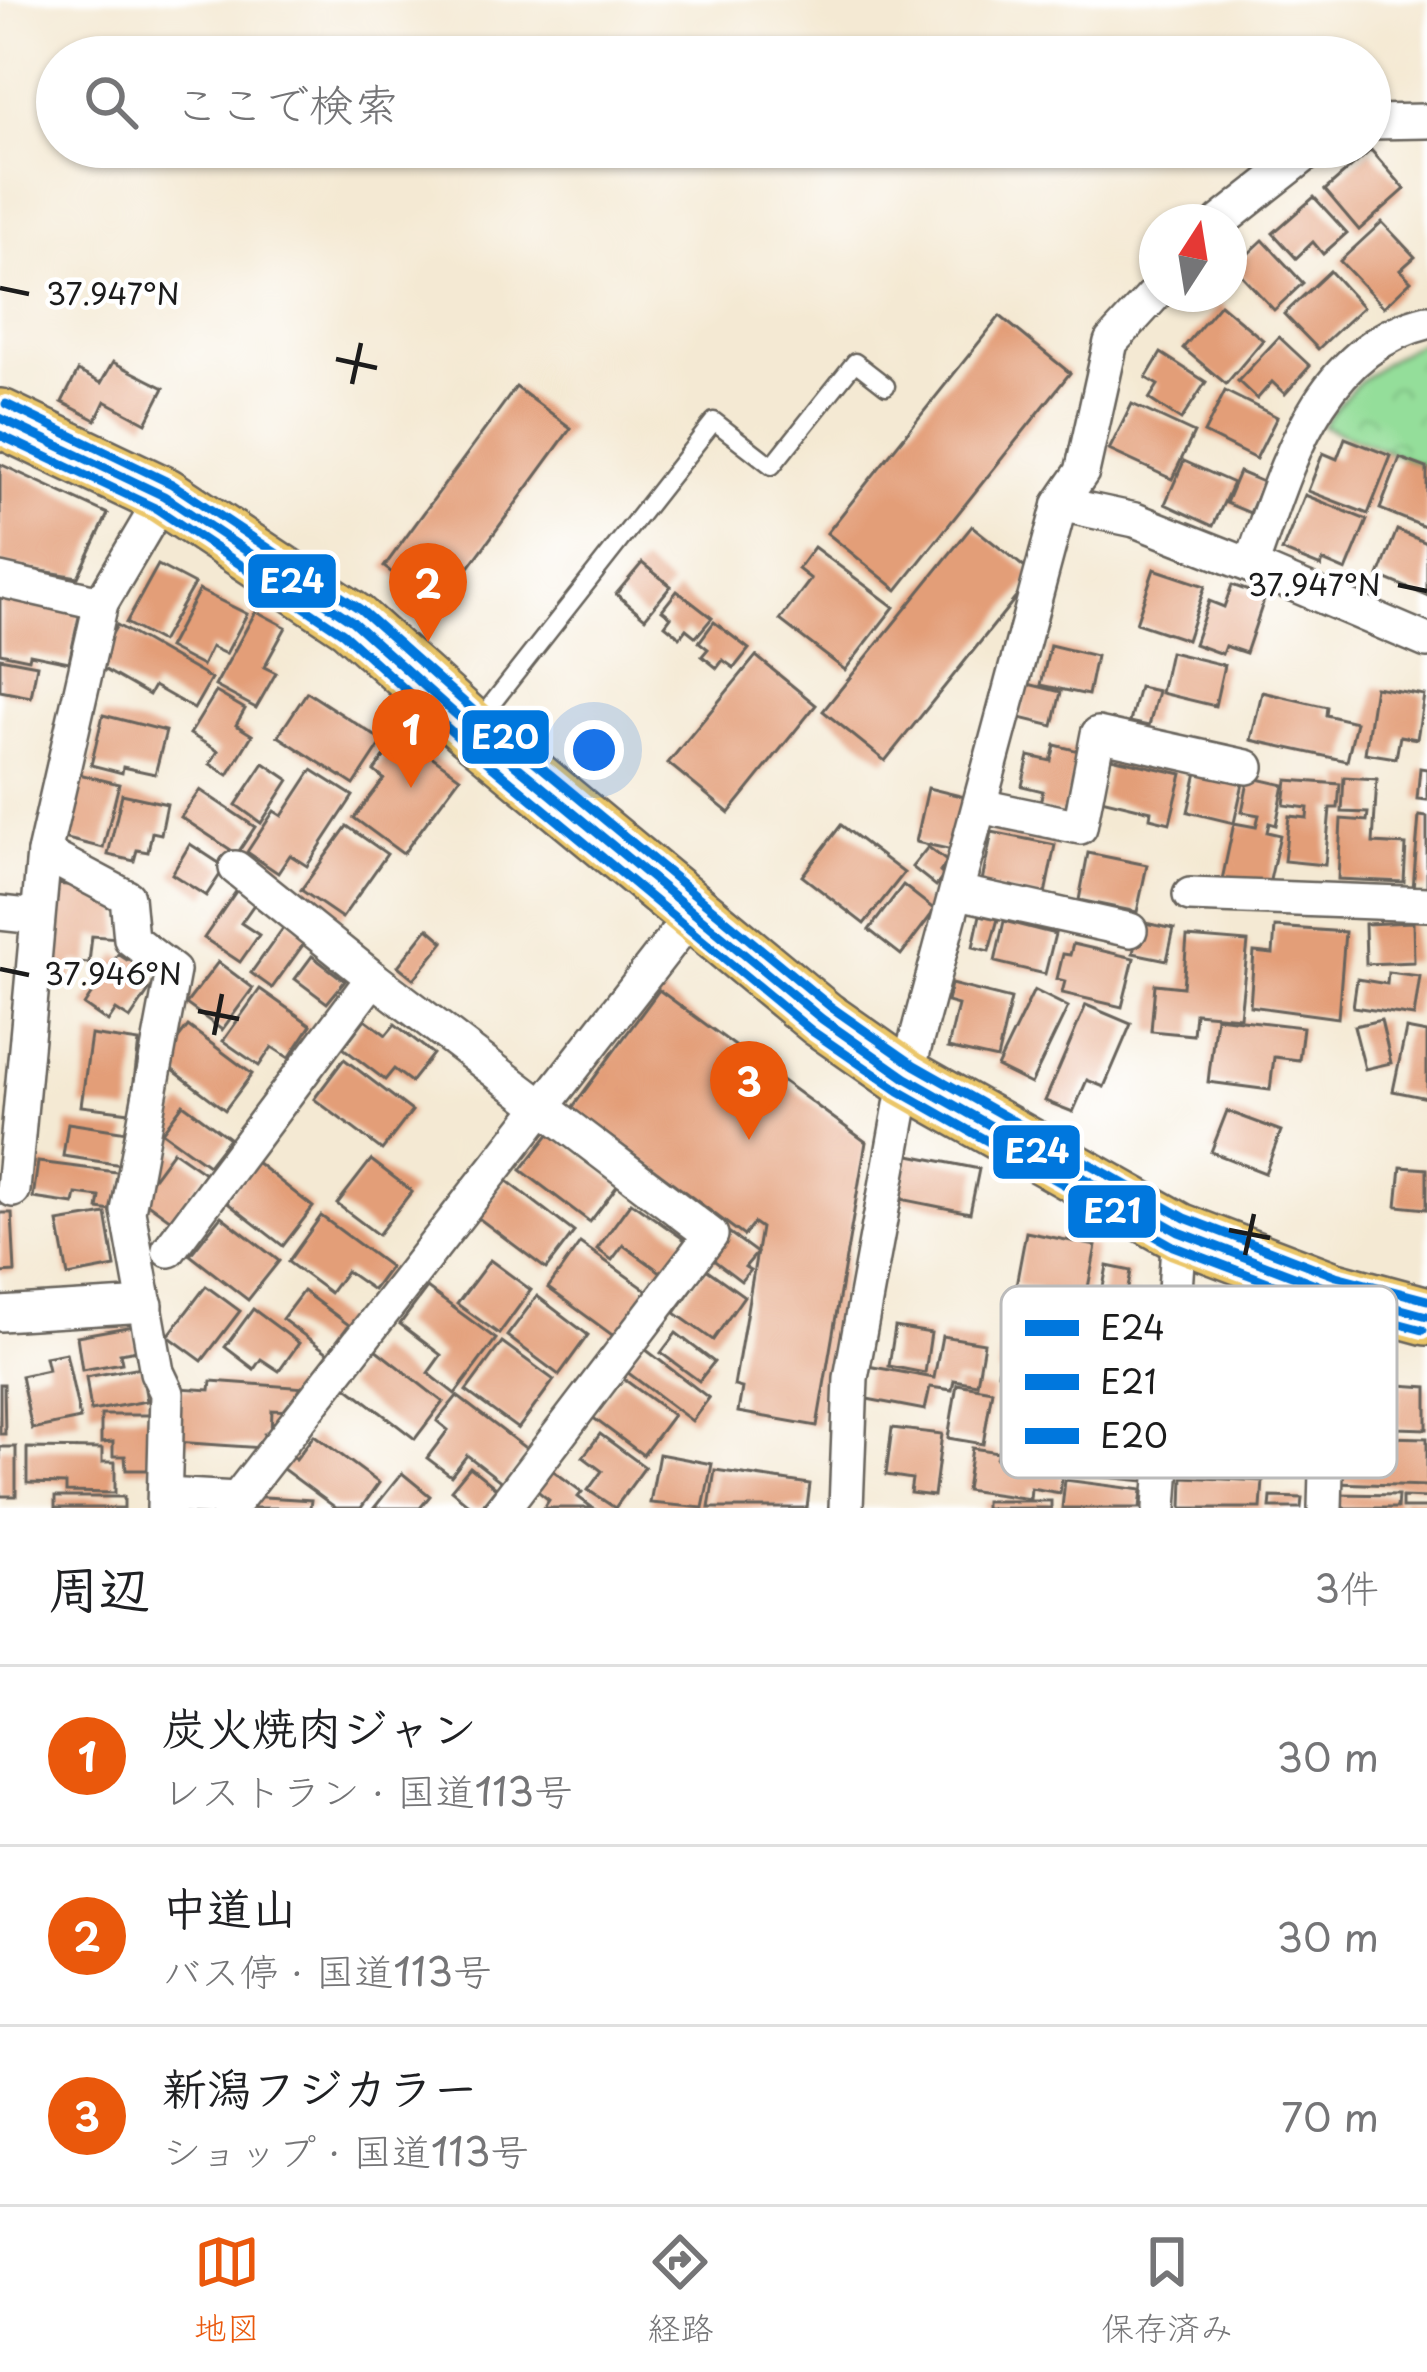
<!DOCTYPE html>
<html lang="ja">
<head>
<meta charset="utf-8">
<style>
  body { margin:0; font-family:"Playpen Sans","Klee One",sans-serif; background:#f6f6f6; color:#202124 }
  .compass { position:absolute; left:1139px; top:204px; width:108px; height:108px; border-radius:50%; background:#fff; box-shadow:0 3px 9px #0004; rotate:12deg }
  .you { position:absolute; left:594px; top:750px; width:42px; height:42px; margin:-30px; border:9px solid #fff; border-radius:50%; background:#1a73e8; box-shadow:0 0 0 18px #1a73e833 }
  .badge { display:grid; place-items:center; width:78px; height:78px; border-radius:50%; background:#ea580c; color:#fff; font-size:39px; font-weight:700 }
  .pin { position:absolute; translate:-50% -99px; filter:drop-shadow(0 3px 6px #0008) }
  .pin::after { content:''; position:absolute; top:63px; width:42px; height:36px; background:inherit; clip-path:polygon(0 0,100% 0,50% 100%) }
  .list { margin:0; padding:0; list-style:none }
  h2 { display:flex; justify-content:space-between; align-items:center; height:156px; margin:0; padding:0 48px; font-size:51px }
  h2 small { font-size:39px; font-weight:400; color:#757577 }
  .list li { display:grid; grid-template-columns:78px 1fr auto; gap:36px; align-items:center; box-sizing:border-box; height:180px; padding:0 48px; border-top:3px solid #e0e0e0 }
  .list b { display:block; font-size:45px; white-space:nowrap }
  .list p { margin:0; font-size:39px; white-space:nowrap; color:#757577 }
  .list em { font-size:39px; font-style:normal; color:#757577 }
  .icon { flex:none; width:66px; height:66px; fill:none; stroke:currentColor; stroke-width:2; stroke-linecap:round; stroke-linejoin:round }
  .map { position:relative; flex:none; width:1427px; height:1508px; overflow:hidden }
  .search { position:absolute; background:#fff; box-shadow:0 3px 9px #0004; left:36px; right:36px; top:36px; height:132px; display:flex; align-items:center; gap:30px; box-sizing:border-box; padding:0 42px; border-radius:66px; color:#757577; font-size:45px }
  .sheet { height:696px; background:#fff }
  nav { display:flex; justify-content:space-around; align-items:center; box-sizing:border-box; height:168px; border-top:3px solid #e0e0e0; background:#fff; font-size:33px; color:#757577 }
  nav a { display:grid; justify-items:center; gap:6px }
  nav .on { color:#ea580c }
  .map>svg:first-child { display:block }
  .park { fill:url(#park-crowns); stroke:#587d5b; stroke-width:3 }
  .building { fill:#e39e78 }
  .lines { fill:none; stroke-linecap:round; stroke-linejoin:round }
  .service-casing { stroke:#68645c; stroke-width:21 }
  .minor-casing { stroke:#68645c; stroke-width:38 }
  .trunk-casing { stroke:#68645c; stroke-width:62 }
  .service { stroke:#fff; stroke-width:16 }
  .minor { stroke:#fff; stroke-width:33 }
  .trunk { stroke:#ebc669; stroke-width:57 }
  .bus-1-casing { stroke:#fff; stroke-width:18 }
  .bus-2-casing { stroke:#fff; stroke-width:18 }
  .bus-3-casing { stroke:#fff; stroke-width:18 }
  .bus-1 { stroke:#07d; stroke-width:9 }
  .bus-2 { stroke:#07d; stroke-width:9 }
  .bus-3 { stroke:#07d; stroke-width:9 }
  .ticks { fill:none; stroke:#1c1c1c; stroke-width:4.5 }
  .key { fill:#fff; stroke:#bbb; stroke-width:3 }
  .key-label { font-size:33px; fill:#1c1c1c }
  .ticks-label { font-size:30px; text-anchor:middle; fill:#1c1c1c; stroke:#fff; stroke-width:9; stroke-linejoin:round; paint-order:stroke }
  .line-badge { stroke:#fff; stroke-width:4.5 }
  .badge-label { font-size:33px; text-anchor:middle; font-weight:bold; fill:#fff }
</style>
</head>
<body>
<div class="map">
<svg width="1427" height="1508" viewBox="0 0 1427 1508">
  <defs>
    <pattern id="park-crowns" width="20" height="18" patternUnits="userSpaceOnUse" patternTransform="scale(3)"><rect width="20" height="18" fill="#94de9a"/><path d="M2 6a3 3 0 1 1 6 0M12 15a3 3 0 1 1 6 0" fill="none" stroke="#7fbe84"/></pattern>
  </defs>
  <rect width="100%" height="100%" fill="#fff"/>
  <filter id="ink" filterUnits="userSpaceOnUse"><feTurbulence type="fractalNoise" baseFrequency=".00833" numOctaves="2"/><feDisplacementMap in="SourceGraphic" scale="24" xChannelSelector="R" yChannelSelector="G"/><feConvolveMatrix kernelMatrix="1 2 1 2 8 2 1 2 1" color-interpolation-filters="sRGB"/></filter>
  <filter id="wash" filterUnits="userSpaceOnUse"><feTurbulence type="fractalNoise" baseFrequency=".004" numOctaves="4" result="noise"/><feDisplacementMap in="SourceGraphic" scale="48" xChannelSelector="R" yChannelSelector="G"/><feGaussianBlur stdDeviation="2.7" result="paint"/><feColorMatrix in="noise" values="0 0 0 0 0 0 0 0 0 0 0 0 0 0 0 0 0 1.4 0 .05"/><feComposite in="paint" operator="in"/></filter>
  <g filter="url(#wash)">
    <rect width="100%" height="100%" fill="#f4e9d3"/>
    <path class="park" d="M1427,339V467L1323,426C1351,383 1382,362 1427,339Z"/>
    <g id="blocks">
      <g class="building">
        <polygon points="1371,150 1405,189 1359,230 1325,190"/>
        <polygon points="1314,197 1347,233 1323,254 1313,242 1296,258 1273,233"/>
        <polygon points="1382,222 1415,257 1400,270 1411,281 1384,307 1340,261"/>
        <polygon points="1263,240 1303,283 1274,310 1234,267"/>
        <polygon points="1330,271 1363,307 1318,349 1284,314"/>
        <polygon points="1220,304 1263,340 1226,384 1183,348"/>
        <polygon points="1000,316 1070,373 897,590 827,533"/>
        <polygon points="1279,337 1310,366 1285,394 1272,382 1257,399 1238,381"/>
        <polygon points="1161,353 1206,382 1181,420 1149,399 1158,385 1146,378"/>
        <polygon points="113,362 164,388 146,423 105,401 96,420 62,402 78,371 101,383"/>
        <polygon points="516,387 571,428 440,607 384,567"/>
        <polygon points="1225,391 1277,417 1256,459 1204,433"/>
        <polygon points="1132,404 1194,433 1172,479 1109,450"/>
        <polygon points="1345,438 1391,456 1368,514 1308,491 1323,453 1337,459"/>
        <polygon points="1400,458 1427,468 1427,528 1380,509"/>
        <polygon points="1184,461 1233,483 1213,526 1165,504"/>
        <polygon points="0,464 108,514 78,577 0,564"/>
        <polygon points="1239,472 1263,482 1250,513 1226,503"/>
        <polygon points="1305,495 1367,520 1346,571 1323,561 1321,567 1282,551"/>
        <polygon points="972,526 1034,575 885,761 823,711"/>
        <polygon points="1397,530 1427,543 1427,596 1379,576"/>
        <polygon points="814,547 894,607 845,670 780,620 811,579 798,569"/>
        <polygon points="642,563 671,586 645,618 616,594"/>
        <polygon points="158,565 194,584 161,642 126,623"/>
        <polygon points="1154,569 1205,586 1187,640 1136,623"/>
        <polygon points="1232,585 1265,597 1246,653 1225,646 1222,654 1194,644 1209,601 1224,607"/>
        <polygon points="199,590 247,614 226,654 211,647 202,666 168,648"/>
        <polygon points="677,591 712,618 696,637 686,629 680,637 665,625 671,617 662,610"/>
        <polygon points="0,595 80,612 69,662 30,654 29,659 0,653"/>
        <polygon points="256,611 286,627 264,667 276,673 256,708 215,686"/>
        <polygon points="714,622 749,649 734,668 723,660 717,668 702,656 708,649 699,642"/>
        <polygon points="117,625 211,679 194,709 154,686 149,695 95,664"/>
        <polygon points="1050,645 1096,656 1088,695 1041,685"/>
        <polygon points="1170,652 1224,665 1215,706 1161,693"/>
        <polygon points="756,656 816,705 729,813 668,763"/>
        <polygon points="0,658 37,665 31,697 0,691"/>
        <polygon points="1028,684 1061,692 1053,726 1020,718"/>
        <polygon points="1139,687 1158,691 1149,726 1130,722"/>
        <polygon points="1375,687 1424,695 1417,739 1400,736 1396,758 1365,753"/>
        <polygon points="216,692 245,709 236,725 252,735 228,775 210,764 218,751 190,734"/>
        <polygon points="307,692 383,741 354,785 278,736"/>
        <polygon points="1262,692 1327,707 1326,715 1356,722 1347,761 1251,740"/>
        <polygon points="103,715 166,731 155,774 123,767 122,773 91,765"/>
        <polygon points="401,734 460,777 403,854 354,818 384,779 374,771"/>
        <polygon points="1055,745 1079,751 1064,814 1039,807 1043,791 1022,786 1029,756 1051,761"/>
        <polygon points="1111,758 1182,774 1170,823 1150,818 1151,811 1101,799"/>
        <polygon points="264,763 289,780 261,823 236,805"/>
        <polygon points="1420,768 1427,769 1427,800 1417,799"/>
        <polygon points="312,770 353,796 307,866 290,855 278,873 247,852 274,811 282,816"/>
        <polygon points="1197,772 1243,783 1234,823 1256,827 1259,815 1242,812 1249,777 1284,785 1276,825 1269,823 1267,832 1280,835 1268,889 1222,880 1234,823 1188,812"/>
        <polygon points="75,773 119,784 103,848 59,837"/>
        <polygon points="1344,777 1377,779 1373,843 1406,845 1404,882 1338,879 1341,819 1367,821 1368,813 1342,812"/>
        <polygon points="1287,780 1340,784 1338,808 1330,808 1325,865 1284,861 1289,816 1307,818 1308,808 1284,805"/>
        <polygon points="928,788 969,798 957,851 916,842"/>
        <polygon points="200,790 255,827 237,854 181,817"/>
        <polygon points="122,794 167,804 161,834 152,832 148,852 137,850 134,861 108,855"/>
        <polygon points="1419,816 1427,817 1427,889 1413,889"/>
        <polygon points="841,825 904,873 864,924 802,876"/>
        <polygon points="347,826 387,854 342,918 301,890"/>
        <polygon points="992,832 1055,845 1044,899 981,886"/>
        <polygon points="190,844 225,867 206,896 172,874"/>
        <polygon points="928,847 948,862 940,872 944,876 936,886 912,867"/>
        <polygon points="1088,853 1147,865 1137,912 1079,900"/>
        <polygon points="55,884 101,888 100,902 121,904 119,938 92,936 89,963 74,962 72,983 46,980"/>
        <polygon points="903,885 935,910 901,955 869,930"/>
        <polygon points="239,887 257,900 241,923 259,935 240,962 204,938"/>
        <polygon points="980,915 998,919 989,951 973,947"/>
        <polygon points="289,920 310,935 272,988 251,973"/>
        <polygon points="1004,921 1055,934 1045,974 995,962"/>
        <polygon points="1140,922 1174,929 1167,960 1133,953"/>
        <polygon points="1413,922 1414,962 1366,964 1365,924"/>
        <polygon points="1275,927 1345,932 1338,1018 1250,1006 1254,952 1273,954"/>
        <polygon points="428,928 444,942 414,979 398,966"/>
        <polygon points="1187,937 1248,942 1240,1017 1195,1013 1193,1035 1151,1031 1155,984 1183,987"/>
        <polygon points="1073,944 1134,958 1122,1007 1062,993 1065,981 1057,979 1063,954 1070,955"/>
        <polygon points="134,949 152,961 145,972 156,980 130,1019 116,1010 108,1022 84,1005 118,954 127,960"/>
        <polygon points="312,956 345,981 327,1003 295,979"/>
        <polygon points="218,962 253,988 222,1030 186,1004"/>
        <polygon points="1388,972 1420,976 1414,1016 1353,1007 1357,979 1387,984"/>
        <polygon points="951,984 1011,999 997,1059 948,1048 958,1005 947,1002"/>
        <polygon points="260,989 311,1025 289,1058 272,1047 259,1066 223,1041"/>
        <polygon points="659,990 866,1142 817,1426 738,1412 742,1388 734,1386 761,1228 754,1223 744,1236 572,1108"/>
        <polygon points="1034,990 1068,1007 1031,1084 997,1067"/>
        <polygon points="1086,1005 1131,1024 1104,1087 1087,1080 1073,1112 1045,1101"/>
        <polygon points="1216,1017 1303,1027 1299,1060 1274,1057 1270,1090 1208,1082"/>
        <polygon points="365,1019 386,1035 395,1024 433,1054 411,1082 394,1069 385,1080 343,1048"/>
        <polygon points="1381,1020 1391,1063 1365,1069 1354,1026"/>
        <polygon points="188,1026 252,1074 225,1110 161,1061"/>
        <polygon points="1406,1029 1427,1033 1427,1098 1393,1091"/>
        <polygon points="91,1035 139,1042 130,1112 81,1106"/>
        <polygon points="344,1059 412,1111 382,1150 314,1099"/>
        <polygon points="183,1104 229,1138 208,1165 162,1132"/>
        <polygon points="1227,1111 1281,1131 1265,1173 1211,1152"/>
        <polygon points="68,1123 127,1132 122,1165 63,1156"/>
        <polygon points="550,1133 618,1185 590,1222 521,1170"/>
        <polygon points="173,1151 205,1173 171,1220 139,1197"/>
        <polygon points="905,1154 979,1169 970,1213 896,1198"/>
        <polygon points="371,1160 412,1191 378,1235 337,1204"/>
        <polygon points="38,1162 124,1173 119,1212 98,1209 100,1197 76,1194 74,1204 33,1198"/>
        <polygon points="256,1162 313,1207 283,1246 225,1201"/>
        <polygon points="1401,1167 1427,1169 1427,1209 1397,1206"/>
        <polygon points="506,1180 574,1232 546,1269 477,1217"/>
        <polygon points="631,1202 685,1240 662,1273 623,1245 612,1260 597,1249"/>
        <polygon points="0,1213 12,1213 15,1272 0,1273"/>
        <polygon points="106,1214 115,1267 68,1276 58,1222"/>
        <polygon points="221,1216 279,1261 248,1300 190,1255"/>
        <polygon points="321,1216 390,1267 373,1290 346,1271 330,1293 288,1262"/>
        <polygon points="727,1231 757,1253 745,1267 750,1270 741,1281 708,1256"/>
        <polygon points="1026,1232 1096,1246 1083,1314 1035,1305 1038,1289 1016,1285"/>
        <polygon points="580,1243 652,1294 619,1340 548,1288"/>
        <polygon points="490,1260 531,1290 499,1334 457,1304"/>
        <polygon points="1107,1266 1131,1271 1127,1294 1137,1296 1130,1332 1139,1334 1134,1359 1091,1351"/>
        <polygon points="706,1269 744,1296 713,1340 675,1313"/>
        <polygon points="206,1286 240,1311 202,1361 168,1336"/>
        <polygon points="427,1288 496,1339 455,1394 428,1373 441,1355 400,1324"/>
        <polygon points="303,1291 349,1325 328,1353 282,1319"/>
        <polygon points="537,1296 588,1335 559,1375 507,1336"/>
        <polygon points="253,1309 299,1343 279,1371 261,1359 254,1369 225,1347"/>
        <polygon points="133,1326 137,1350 120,1353 122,1363 82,1370 77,1336"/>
        <polygon points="1004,1326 1069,1335 1063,1382 998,1373"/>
        <polygon points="895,1327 931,1333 925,1373 889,1366"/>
        <polygon points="676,1333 714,1362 699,1381 661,1353"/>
        <polygon points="942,1336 984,1343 977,1384 954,1380 952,1390 930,1387 925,1410 862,1398 868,1366 934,1378"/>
        <polygon points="502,1342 554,1380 518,1429 466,1391"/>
        <polygon points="641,1346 709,1398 692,1421 623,1369"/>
        <polygon points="375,1349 443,1402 415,1439 346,1386"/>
        <polygon points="66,1353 80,1419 32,1429 21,1376 48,1370 45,1357"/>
        <polygon points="141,1367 147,1401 91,1411 86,1377"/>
        <polygon points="621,1377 673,1415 643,1455 592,1417"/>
        <polygon points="211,1381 307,1388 292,1411 272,1410 271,1434 264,1434 262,1448 176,1442 180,1388 210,1390"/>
        <polygon points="0,1384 4,1384 5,1434 0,1434"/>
        <polygon points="957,1384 992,1390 983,1444 948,1438"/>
        <polygon points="1399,1385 1427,1387 1427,1429 1397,1428"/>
        <polygon points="457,1396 528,1450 503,1483 467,1455 451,1476 427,1458 448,1430 437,1421"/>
        <polygon points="101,1415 151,1415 150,1470 126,1470 125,1456 113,1456 113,1442 101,1443"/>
        <polygon points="892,1428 942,1434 934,1496 910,1493 912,1479 886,1475"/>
        <polygon points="600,1434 645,1467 615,1508 588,1490 602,1471 583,1457"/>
        <polygon points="314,1435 379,1483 361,1508 336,1508 279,1466 289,1453 296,1459"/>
        <polygon points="1085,1436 1124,1440 1122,1451 1147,1453 1145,1481 1065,1473 1067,1443 1084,1445"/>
        <polygon points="1336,1436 1427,1438 1427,1486 1335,1483"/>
        <polygon points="1030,1446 1052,1449 1050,1461 1064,1463 1060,1493 1031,1488 1030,1499 966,1490 972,1448 998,1452 996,1458 1027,1462"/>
        <rect x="0" y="1447" width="16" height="49"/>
        <polygon points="27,1448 102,1449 102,1462 115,1462 115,1493 66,1492 66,1484 27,1483"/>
        <polygon points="659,1454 712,1464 703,1508 650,1503"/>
        <polygon points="470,1467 496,1488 480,1508 473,1508 451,1490"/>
        <polygon points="551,1469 582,1492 578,1497 593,1508 544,1508 549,1500 535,1489"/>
        <polygon points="715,1470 810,1484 807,1508 709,1508"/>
        <polygon points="402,1473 430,1496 420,1508 374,1508"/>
        <polygon points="1183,1477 1263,1481 1261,1508 1182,1508"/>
        <polygon points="1065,1480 1142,1490 1140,1508 1062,1508"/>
        <polygon points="1336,1494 1398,1495 1397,1508 1336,1508"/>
        <polygon points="249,1496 311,1500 310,1508 248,1508"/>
        <rect x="55" y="1497" width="69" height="11"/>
        <polygon points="1271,1497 1302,1498 1301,1508 1270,1508"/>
        <polygon points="1402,1497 1427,1498 1427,1508 1402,1508"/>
        <rect x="985" y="1501" width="66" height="7"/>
      </g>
    </g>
  </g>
  <g filter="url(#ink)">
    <use href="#blocks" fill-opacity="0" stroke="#68645c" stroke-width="3"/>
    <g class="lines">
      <g class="service-casing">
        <polyline id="service" points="476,724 714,421 772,466 855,362 886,386"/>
      </g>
      <g class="minor-casing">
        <g id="minor">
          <polyline points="1370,122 1427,121"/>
          <polyline points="1220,222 1315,147"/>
          <polyline points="1157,292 1111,342 1082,472 1060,504 1135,520 1251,566"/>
          <path d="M1427,322C1315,349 1285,473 1251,566L1427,641"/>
          <polyline points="0,580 101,603"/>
          <polyline points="980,806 1080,827 1098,734 1247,767"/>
          <polyline points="44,853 127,897 131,939 173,971 128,1211 157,1372 167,1393 164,1508"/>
          <polyline points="236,868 373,978 711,1235 503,1508"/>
          <polyline points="958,892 1130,930"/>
          <polyline points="1190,895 1427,904"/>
          <polyline points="0,913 37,917"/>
          <polyline points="13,1190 44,853 101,603 164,496"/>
          <polyline points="169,1250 373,978"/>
          <polyline points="0,1314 146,1305"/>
          <polyline points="165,1495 237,1499 695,911"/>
          <polyline points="846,1508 851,1378 906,1078 1060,504"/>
          <polyline points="1160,1508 1179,1232"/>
          <polyline points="1325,1508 1331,1290"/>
        </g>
      </g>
      <g class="trunk-casing">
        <polyline id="trunk" points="0,418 164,496 352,621 472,729 822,1019 906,1078 1179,1232 1331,1290 1427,1316"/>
      </g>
      <use href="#service" class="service"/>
      <use href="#minor" class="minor"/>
      <use href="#trunk" class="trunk"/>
      <g class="bus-1-casing">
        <polyline id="bus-1" points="0,418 164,496 352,621 472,729 822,1019 906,1078 1179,1232 1331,1290 1427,1316"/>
      </g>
      <g class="bus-2-casing">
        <polyline id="bus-2" points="0,435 157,509 343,633 462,741 812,1031 899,1091 1173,1246 1326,1304 1423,1330"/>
      </g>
      <g class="bus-3-casing">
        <polyline id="bus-3" points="6,404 172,484 360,609 482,718 831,1007 914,1065 1185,1218 1336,1276 1427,1300"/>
      </g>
      <use href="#bus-1" class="bus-1"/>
      <use href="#bus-2" class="bus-2"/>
      <use href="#bus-3" class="bus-3"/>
    </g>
  </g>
  <path class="ticks" d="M0,288L29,294M336,359L377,368M352,384L361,343M1398,585L1427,591M0,969L29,975M198,1011L239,1019M214,1035L222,994M1229,1230L1270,1238M1245,1255L1254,1214"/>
  <rect x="1001" y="1286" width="396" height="192" rx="18" class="key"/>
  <rect x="1025" y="1320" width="54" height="16" fill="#07d"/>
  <rect x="1025" y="1374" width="54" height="16" fill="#07d"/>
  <rect x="1025" y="1428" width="54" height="16" fill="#07d"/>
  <g class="key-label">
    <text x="1100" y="1340">E24</text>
    <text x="1100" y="1394">E21</text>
    <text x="1100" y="1448">E20</text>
  </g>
  <g class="ticks-label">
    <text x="113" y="305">37.947°N</text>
    <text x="1314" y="596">37.947°N</text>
    <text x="113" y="985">37.946°N</text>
  </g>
  <g class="line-badge">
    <rect x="246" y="552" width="92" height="58" rx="12" fill="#07d"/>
    <rect x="460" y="708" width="91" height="58" rx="12" fill="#07d"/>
    <rect x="991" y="1123" width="91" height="58" rx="12" fill="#07d"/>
    <rect x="1066" y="1183" width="92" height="57" rx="12" fill="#07d"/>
  </g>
  <g class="badge-label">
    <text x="292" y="593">E24</text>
    <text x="505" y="749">E20</text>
    <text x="1037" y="1163">E24</text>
    <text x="1112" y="1223">E21</text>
  </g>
</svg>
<svg class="compass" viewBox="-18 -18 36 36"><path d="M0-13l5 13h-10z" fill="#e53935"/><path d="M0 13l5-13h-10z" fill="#757577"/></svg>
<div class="you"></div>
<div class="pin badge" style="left:411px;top:788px">1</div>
<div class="pin badge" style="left:428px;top:642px">2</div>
<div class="pin badge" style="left:749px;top:1140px">3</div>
<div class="search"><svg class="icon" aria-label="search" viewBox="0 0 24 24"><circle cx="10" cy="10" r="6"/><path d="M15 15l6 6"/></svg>ここで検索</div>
</div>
<section class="sheet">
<h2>周辺<small>3件</small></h2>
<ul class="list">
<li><span class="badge">1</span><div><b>炭火焼肉ジャン</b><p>レストラン · 国道113号</p></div><em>30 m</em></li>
<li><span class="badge">2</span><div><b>中道山</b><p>バス停 · 国道113号</p></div><em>30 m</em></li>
<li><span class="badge">3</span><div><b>新潟フジカラー</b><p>ショップ · 国道113号</p></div><em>70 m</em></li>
</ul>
</section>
<nav>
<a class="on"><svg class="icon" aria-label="map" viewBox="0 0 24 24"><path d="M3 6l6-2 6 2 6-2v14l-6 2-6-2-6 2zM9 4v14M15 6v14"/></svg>地図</a>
<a><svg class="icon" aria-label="directions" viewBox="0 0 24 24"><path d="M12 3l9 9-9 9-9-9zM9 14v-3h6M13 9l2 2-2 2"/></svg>経路</a>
<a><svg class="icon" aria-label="saved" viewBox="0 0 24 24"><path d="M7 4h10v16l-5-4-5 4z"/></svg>保存済み</a>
</nav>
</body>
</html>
